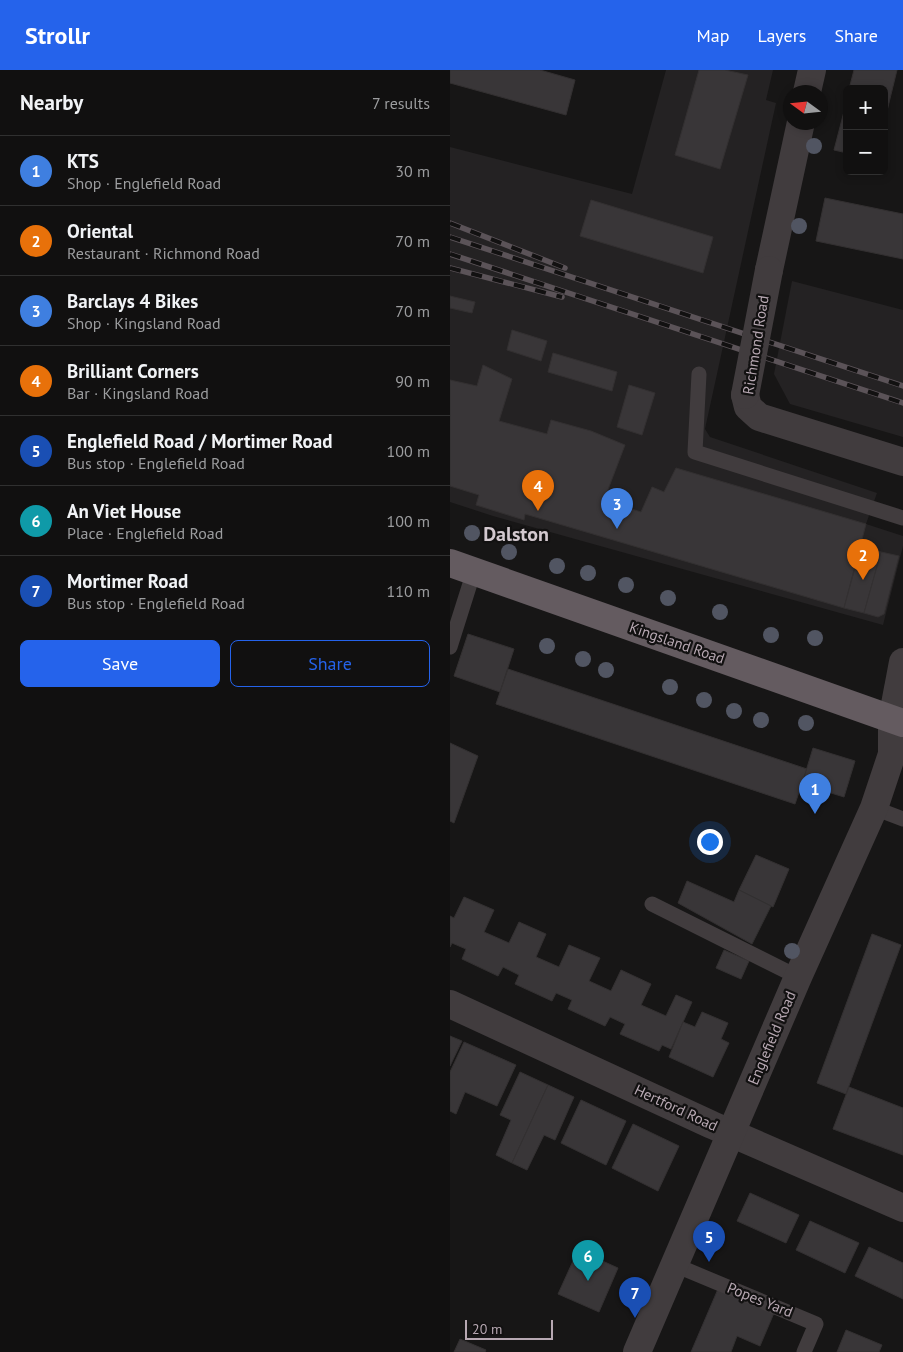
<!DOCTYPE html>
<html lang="en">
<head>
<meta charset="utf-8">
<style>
  body { margin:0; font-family:"PT Sans",sans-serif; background:#1a1919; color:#f1f3f6 }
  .controls { position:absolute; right:15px; top:15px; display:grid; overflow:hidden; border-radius:8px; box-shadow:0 2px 8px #0003 }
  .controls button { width:45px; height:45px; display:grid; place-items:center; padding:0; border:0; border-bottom:1px solid #303030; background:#111010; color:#f1f3f6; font:25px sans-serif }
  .compass { position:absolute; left:333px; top:15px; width:45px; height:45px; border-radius:50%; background:#111010; box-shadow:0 2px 8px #0003; rotate:285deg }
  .scale { position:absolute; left:15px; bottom:12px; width:88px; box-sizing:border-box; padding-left:5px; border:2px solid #b7a8b2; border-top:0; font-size:14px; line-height:18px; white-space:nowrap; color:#b7a8b2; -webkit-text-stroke:4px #121111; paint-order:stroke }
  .you { position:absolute; left:259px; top:771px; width:18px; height:18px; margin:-12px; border:4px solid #fff; border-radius:50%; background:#1a73e8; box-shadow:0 0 0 8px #1a73e833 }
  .badge { display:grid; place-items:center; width:32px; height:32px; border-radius:50%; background:#2563eb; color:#fff; font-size:16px; font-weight:700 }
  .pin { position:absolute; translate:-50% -41px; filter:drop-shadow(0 1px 2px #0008) }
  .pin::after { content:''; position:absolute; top:26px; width:18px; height:15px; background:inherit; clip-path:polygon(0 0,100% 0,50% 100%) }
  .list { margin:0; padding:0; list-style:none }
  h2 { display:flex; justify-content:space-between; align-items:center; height:65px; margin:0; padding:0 20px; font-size:21px }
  h2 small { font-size:16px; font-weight:400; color:#9c9d9f }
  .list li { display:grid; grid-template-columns:32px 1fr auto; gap:15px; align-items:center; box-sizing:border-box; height:70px; padding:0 20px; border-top:1px solid #303030 }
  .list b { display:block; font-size:19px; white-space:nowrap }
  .list p { margin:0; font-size:16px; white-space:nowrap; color:#9c9d9f }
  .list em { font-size:16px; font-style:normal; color:#9c9d9f }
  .actions { display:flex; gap:10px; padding:15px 20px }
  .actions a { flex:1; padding:11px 0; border:1px solid #2563eb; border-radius:8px; text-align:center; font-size:18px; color:#2563eb }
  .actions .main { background:#2563eb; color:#fff }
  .map { position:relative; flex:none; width:453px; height:1282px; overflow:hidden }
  header { display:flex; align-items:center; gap:30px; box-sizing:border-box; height:70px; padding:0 25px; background:#2563eb; color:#fff }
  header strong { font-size:24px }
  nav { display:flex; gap:28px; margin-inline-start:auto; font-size:18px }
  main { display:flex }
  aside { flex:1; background:#111010 }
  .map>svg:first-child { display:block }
  .built { fill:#242223 }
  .building { fill:#393638; stroke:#333031 }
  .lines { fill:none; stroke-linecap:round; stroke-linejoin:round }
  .service { stroke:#413c3e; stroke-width:15 }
  .minor { stroke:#413c3e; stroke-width:28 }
  .tertiary { stroke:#413c3e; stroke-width:28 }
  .trunk { stroke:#645b60; stroke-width:28 }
  .rail-casing { stroke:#5b5358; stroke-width:5.5 }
  .rail { stroke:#121111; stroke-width:4; stroke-dasharray:11; stroke-linecap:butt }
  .minor-bridge { stroke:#413c3e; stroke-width:28 }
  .tree { fill:#515562 }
  .labels { text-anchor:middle; stroke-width:4.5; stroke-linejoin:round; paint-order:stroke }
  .street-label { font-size:15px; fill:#b7a8b2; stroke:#121111 }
  .district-label { font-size:20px; font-weight:bold; fill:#d3c9cf; stroke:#121111 }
</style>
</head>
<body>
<header>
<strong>Strollr</strong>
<nav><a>Map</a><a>Layers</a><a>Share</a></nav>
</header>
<main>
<aside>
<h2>Nearby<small>7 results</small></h2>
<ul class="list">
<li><span class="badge" style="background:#3f7fe0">1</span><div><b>KTS</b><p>Shop · Englefield Road</p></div><em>30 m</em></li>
<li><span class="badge" style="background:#e8710a">2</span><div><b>Oriental</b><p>Restaurant · Richmond Road</p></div><em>70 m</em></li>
<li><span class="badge" style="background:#3f7fe0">3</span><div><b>Barclays 4 Bikes</b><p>Shop · Kingsland Road</p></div><em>70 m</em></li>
<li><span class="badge" style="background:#e8710a">4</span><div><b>Brilliant Corners</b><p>Bar · Kingsland Road</p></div><em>90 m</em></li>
<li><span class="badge" style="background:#1a4fb4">5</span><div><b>Englefield Road / Mortimer Road</b><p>Bus stop · Englefield Road</p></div><em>100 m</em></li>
<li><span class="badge" style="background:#0f9aa8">6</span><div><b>An Viet House</b><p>Place · Englefield Road</p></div><em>100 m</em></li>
<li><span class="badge" style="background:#1a4fb4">7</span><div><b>Mortimer Road</b><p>Bus stop · Englefield Road</p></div><em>110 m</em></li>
</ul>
<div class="actions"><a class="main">Save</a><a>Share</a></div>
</aside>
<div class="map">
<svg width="453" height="1282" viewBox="0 0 453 1282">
  <rect width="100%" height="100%" fill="#171616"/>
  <g class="built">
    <polygon points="216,0 323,0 316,30 326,33 255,359 260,367 427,423 416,454 453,466 453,476 433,555 43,446 0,432 0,77 182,124"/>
    <polygon points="342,211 453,240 453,367 340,334 324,304"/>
  </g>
  <g class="building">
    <polygon points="0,0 90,0 125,10 116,45 0,13"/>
    <polygon points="249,0 275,0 298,5 270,99 225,85"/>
    <polygon points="404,0 447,0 437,41 434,40 434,19 399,19"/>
    <polygon points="397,30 397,83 384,80"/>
    <polygon points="375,128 453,144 453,189 366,171"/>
    <polygon points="141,130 263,167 253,203 130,166"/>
    <polygon points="0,226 25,232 22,243 0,238"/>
    <polygon points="62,260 97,271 91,291 57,280"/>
    <polygon points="103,283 167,302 162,321 98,302"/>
    <polygon points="33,295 62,309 49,351 97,364 101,350 141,361 175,375 154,430 191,442 202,417 214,422 226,398 416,454 394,538 75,444 74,450 26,435 29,425 0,416 0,310 27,316"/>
    <polygon points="179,315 205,323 192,365 167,357"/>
    <polygon points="411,476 431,482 414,543 394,538"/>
    <polygon points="431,482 449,486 434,544 428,547 414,543"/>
    <polygon points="18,564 64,579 50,622 4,606"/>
    <polygon points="58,599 357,699 345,734 46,634"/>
    <polygon points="0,673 28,686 4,753 0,751"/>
    <polygon points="363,678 405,691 394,727 352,714"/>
    <polygon points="306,785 339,799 323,837 289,820"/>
    <polygon points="237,811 284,832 289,820 321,836 302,874 228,833"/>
    <polygon points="14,827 44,840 34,862 59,873 69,852 96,864 86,887 109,897 119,875 150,888 139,911 161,921 171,900 201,914 191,935 216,946 226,925 242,932 221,979 212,975 209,981 170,964 175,954 160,947 155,956 118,939 122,930 106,923 102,931 65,914 69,905 53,897 48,906 12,889 16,879 2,873 0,877 0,846 4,848"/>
    <polygon points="422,864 451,875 396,1024 367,1013"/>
    <polygon points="274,880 299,891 291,909 266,898"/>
    <polygon points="252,942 278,953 271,969 279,973 263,1007 219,987 233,952 245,957"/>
    <polygon points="0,966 12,971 0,996"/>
    <polygon points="14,972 66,995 47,1036 15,1022 6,1044 0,1041 0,1002"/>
    <polygon points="70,1002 98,1015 62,1093 46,1085 61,1050 50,1045"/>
    <polygon points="98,1015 124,1027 105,1070 94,1065 77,1100 62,1093"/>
    <polygon points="399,1017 453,1038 453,1085 383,1059"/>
    <polygon points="131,1030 176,1051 156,1095 111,1073"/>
    <polygon points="183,1054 229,1076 208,1121 162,1098"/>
    <polygon points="300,1123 349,1145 336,1173 287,1151"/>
    <polygon points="360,1151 409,1173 395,1203 346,1180"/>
    <polygon points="419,1177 453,1193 453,1229 405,1206"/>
    <polygon points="128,1180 168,1198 149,1242 108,1224"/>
    <polygon points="268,1219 324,1243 310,1276 287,1266 281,1282 241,1282"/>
    <polygon points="396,1260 432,1275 429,1282 387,1282"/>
    <polygon points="10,1269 36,1280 35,1282 4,1282"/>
  </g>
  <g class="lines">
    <g class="service">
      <polyline points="249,304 245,382 453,448"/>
      <polyline points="0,577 24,501"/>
      <polyline points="424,738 453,749"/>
      <polyline points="202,834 348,907"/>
      <polyline points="225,1195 366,1254 354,1282"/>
    </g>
    <g class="minor">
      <polyline points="357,22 362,0"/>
      <polyline points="319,200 351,52"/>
      <polyline points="295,325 298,337 309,347 453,392"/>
      <polyline points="442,650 453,592"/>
      <polyline points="0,934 262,1055 453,1138"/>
    </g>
    <polyline class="tertiary" points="187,1282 348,907 424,738 442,684 442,650"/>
    <polyline class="trunk" points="0,493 453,653"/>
    <g class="rail-casing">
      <g id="rail">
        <polyline points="0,153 115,198"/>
        <polyline points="0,167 453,316"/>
        <polyline points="0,184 453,333"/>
        <polyline points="0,198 112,227"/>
      </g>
    </g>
    <use href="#rail" class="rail"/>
    <polyline class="minor-bridge" points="295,325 319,200"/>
  </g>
  <g class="tree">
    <circle cx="364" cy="76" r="8"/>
    <circle cx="349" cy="156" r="8"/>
    <circle cx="22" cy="463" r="8"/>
    <circle cx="59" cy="482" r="8"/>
    <circle cx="107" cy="496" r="8"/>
    <circle cx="138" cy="503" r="8"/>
    <circle cx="176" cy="515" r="8"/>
    <circle cx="218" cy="528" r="8"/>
    <circle cx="270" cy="542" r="8"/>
    <circle cx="321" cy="565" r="8"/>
    <circle cx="365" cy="568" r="8"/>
    <circle cx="97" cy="576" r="8"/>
    <circle cx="133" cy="589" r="8"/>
    <circle cx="156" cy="600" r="8"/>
    <circle cx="220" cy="617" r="8"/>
    <circle cx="254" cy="630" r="8"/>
    <circle cx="284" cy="641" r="8"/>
    <circle cx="311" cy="650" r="8"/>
    <circle cx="356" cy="653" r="8"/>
    <circle cx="342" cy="881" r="8"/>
  </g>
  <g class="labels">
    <g class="street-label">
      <text transform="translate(306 275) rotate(-81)" y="5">Richmond Road</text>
      <text transform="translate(227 573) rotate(19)" y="5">Kingsland Road</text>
      <text transform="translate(322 968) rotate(-67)" y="5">Englefield Road</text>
      <text transform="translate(226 1038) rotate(25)" y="5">Hertford Road</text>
      <text transform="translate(310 1230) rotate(22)" y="5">Popes Yard</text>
    </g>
    <g class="district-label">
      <text x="66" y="471">Dalston</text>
    </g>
  </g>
</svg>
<div class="controls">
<button>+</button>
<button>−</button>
</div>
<svg class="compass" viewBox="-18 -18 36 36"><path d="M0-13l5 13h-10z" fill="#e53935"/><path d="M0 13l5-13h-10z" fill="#9c9d9f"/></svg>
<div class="scale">20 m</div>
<div class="you"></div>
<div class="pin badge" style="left:365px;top:744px;background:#3f7fe0">1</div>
<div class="pin badge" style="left:413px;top:510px;background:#e8710a">2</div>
<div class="pin badge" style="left:167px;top:459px;background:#3f7fe0">3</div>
<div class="pin badge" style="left:88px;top:441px;background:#e8710a">4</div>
<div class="pin badge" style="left:259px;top:1192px;background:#1a4fb4">5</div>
<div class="pin badge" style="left:138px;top:1211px;background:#0f9aa8">6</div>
<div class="pin badge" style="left:185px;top:1248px;background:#1a4fb4">7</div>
</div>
</main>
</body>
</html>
